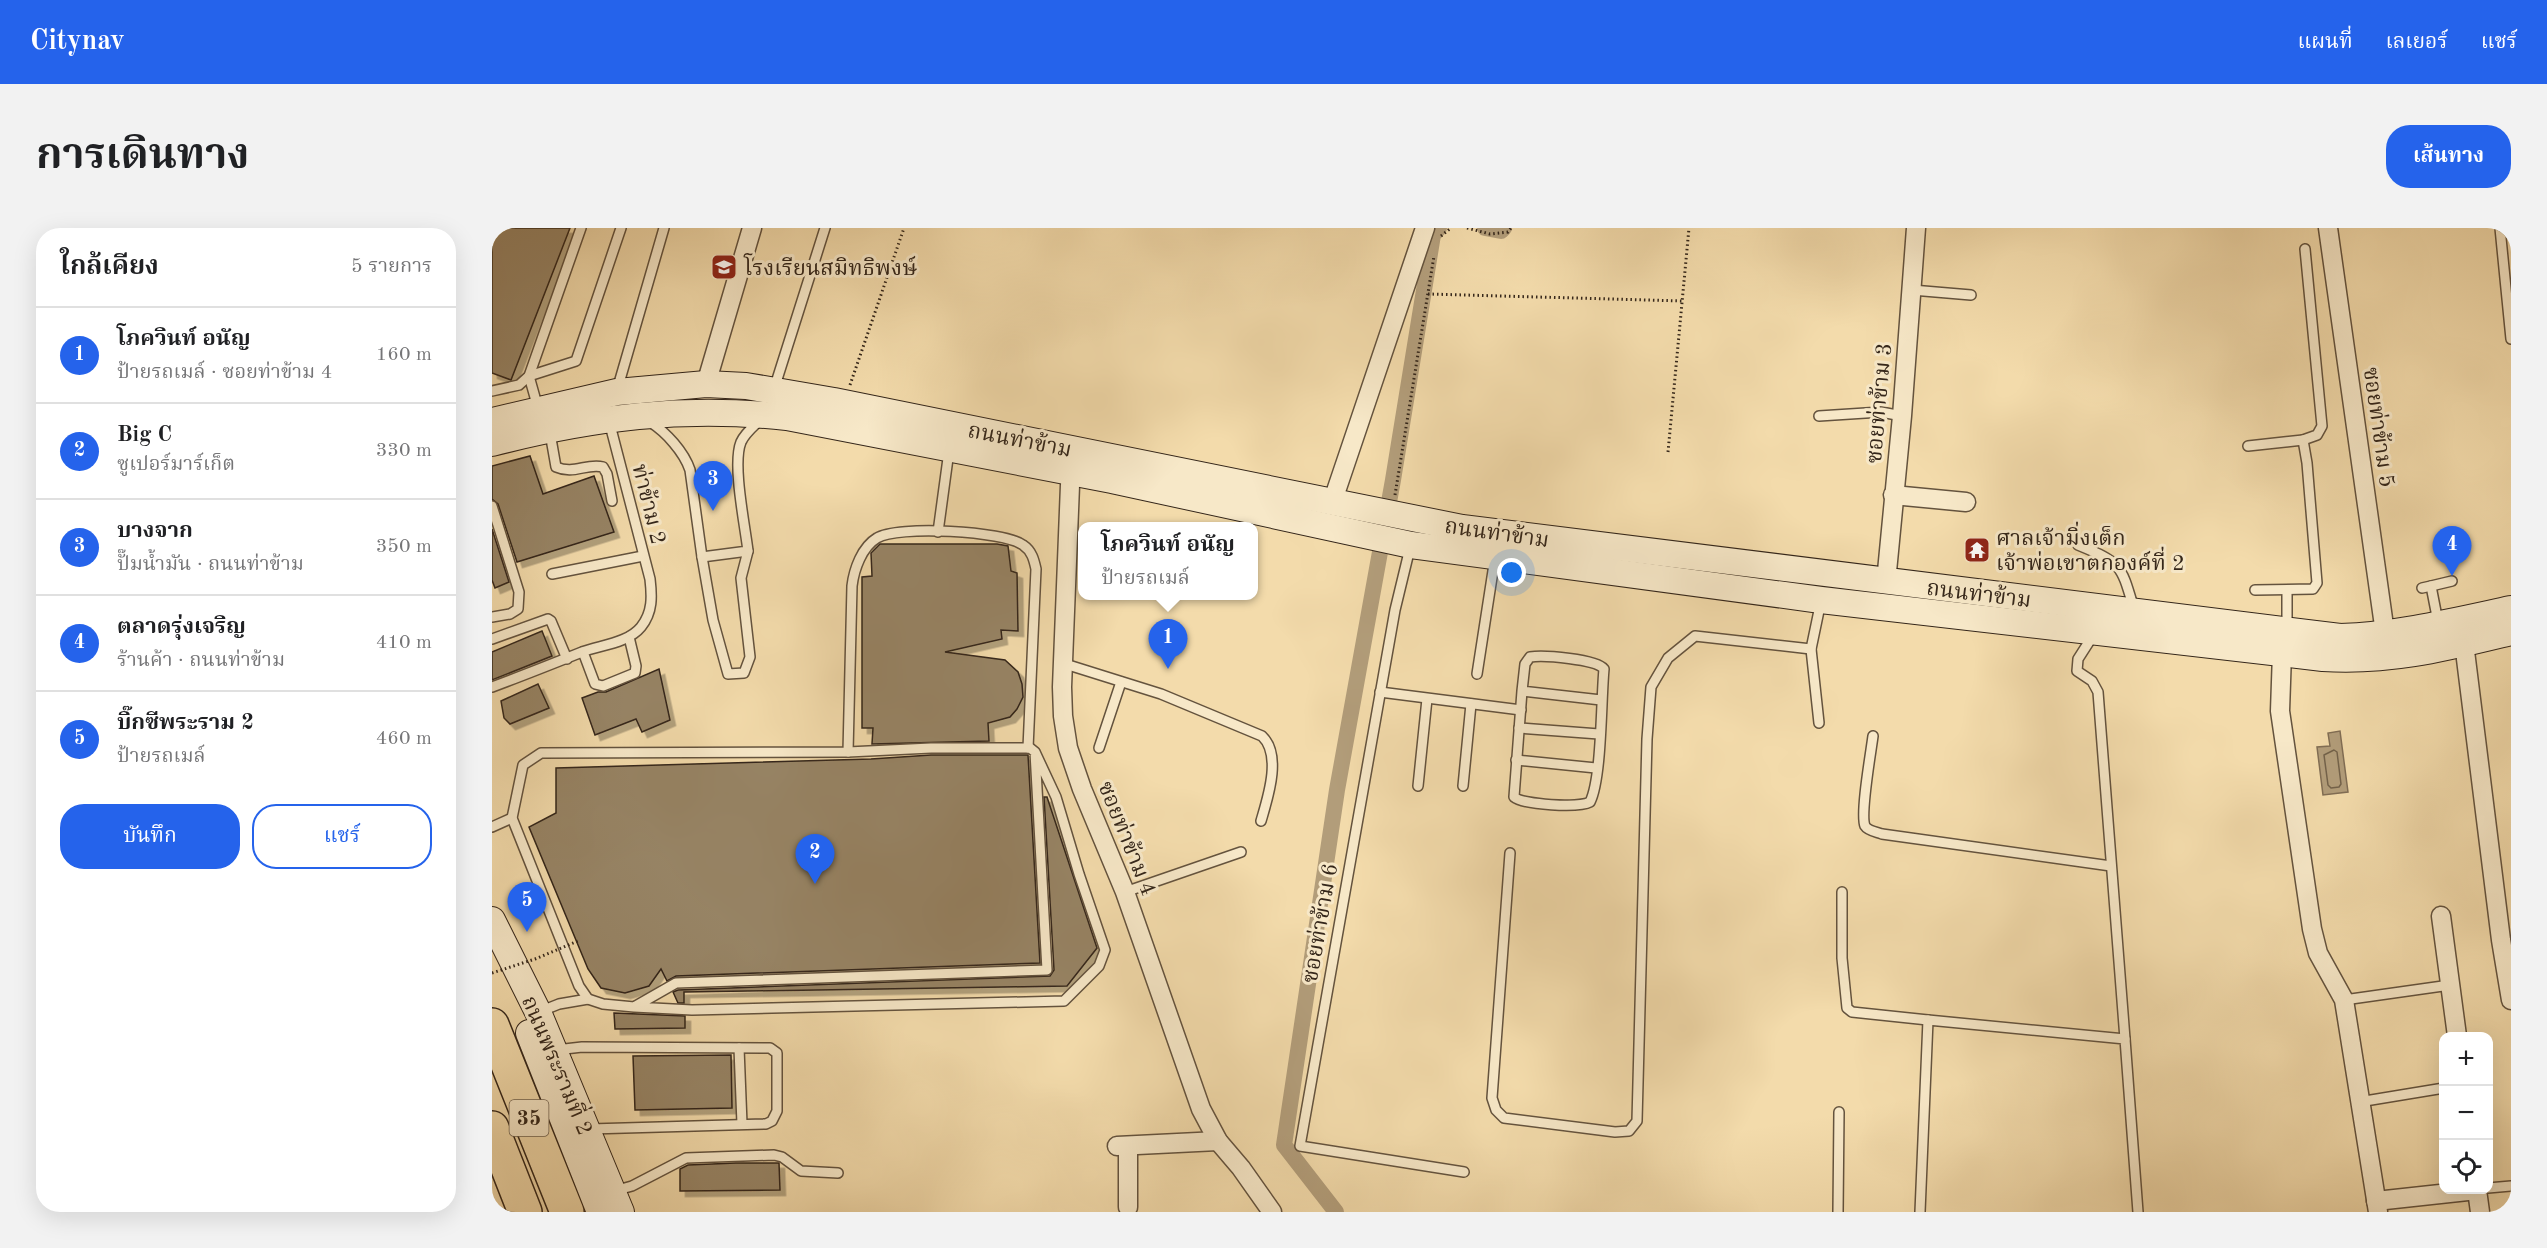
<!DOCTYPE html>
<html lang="th">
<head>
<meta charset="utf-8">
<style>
  body { margin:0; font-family:"Old Standard TT","Noto Serif Thai",serif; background:#f2f2f2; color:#202124 }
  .controls { position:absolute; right:18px; bottom:18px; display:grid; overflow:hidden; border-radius:12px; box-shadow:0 6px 24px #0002 }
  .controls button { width:54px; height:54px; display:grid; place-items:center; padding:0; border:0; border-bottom:2px solid #e0e0e0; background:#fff; color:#202124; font:30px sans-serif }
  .you { position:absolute; left:1020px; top:345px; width:21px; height:21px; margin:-15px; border:4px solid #fff; border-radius:50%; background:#1a73e8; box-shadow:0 0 0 9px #1a73e833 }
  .badge { display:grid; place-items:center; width:39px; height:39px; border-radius:50%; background:#2563eb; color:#fff; font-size:20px; font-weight:700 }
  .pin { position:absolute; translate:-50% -50px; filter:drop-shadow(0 2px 3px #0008) }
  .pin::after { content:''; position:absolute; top:32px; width:21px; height:18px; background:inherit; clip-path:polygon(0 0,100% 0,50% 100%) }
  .popup { position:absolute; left:586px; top:294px; width:180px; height:78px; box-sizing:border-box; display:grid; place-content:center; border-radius:12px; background:#fff; filter:drop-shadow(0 2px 4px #0005); font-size:20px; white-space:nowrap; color:#757577 }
  .popup b { font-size:22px; color:#202124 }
  .popup::after { content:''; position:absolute; left:50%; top:100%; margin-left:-12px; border:12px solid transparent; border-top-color:#fff }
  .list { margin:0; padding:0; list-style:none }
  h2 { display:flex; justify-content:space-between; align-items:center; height:78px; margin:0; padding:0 24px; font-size:26px }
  h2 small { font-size:20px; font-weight:400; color:#757577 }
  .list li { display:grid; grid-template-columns:39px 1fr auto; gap:18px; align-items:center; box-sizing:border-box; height:96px; padding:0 24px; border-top:2px solid #e0e0e0 }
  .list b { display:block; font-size:22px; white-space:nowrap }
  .list p { margin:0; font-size:20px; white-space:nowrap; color:#757577 }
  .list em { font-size:20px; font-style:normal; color:#757577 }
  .actions { display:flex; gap:12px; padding:18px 24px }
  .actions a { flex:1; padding:14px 0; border:2px solid #2563eb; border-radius:24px; text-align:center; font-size:21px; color:#2563eb }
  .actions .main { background:#2563eb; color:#fff }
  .icon { flex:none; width:33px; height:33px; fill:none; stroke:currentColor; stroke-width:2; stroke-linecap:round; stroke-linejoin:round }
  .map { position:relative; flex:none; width:2019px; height:984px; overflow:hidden; border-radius:24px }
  header { display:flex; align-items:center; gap:36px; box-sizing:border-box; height:84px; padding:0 30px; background:#2563eb; color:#fff }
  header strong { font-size:28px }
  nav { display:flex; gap:33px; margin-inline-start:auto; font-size:21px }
  .intro { display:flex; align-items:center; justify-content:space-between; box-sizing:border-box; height:144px; padding:0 36px }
  h1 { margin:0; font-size:42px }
  .button { padding:15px 27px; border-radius:24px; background:#2563eb; color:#fff; font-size:21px; font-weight:700 }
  main { display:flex; gap:36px; padding:0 36px }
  aside { flex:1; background:#fff; border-radius:24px; box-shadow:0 6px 24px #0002 }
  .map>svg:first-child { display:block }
  .water { fill:#b29d7a; stroke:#806d54; stroke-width:1.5 }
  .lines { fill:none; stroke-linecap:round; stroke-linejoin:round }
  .shore { stroke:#73624a; stroke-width:1.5 }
  .canal { stroke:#b29d7a; stroke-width:16 }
  .building { fill:#978465; stroke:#34261a; stroke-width:1.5; filter:url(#shadow) }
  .lane-casing { stroke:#64533e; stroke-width:12 }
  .street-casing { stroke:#64533e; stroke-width:21 }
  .secondary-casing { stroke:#34261a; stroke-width:28 }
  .highway-casing { stroke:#34261a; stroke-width:36 }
  .path { stroke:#34261a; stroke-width:3; stroke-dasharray:1.5 3; stroke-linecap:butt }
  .lane { stroke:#f7e8c8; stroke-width:9 }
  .street { stroke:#f7e8c8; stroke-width:18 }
  .secondary { stroke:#f7e8c8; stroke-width:26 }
  .highway { stroke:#f3dbab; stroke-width:33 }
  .path-bridge { stroke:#34261a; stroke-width:3; stroke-dasharray:1.5 3; stroke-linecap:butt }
  .labels { text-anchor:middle; stroke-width:6; stroke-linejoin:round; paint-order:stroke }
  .shield { fill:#f7e8c8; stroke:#6e604e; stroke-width:1.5 }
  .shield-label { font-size:21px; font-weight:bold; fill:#34261a }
  .poi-label { font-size:22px; fill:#34261a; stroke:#f7e8c8; text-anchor:start }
  .street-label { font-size:22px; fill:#34261a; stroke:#f7e8c8 }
</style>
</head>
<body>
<header>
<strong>Citynav</strong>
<nav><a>แผนที่</a><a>เลเยอร์</a><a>แชร์</a></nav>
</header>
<div class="intro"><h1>การเดินทาง</h1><a class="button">เส้นทาง</a></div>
<main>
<aside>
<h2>ใกล้เคียง<small>5 รายการ</small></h2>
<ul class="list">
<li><span class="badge">1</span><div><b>โภควินท์ อนัญ</b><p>ป้ายรถเมล์ · ซอยท่าข้าม 4</p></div><em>160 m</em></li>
<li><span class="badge">2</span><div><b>Big C</b><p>ซูเปอร์มาร์เก็ต</p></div><em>330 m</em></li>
<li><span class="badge">3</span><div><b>บางจาก</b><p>ปั๊มน้ำมัน · ถนนท่าข้าม</p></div><em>350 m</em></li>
<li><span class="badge">4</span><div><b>ตลาดรุ่งเจริญ</b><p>ร้านค้า · ถนนท่าข้าม</p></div><em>410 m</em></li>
<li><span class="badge">5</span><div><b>บิ๊กซีพระราม 2</b><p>ป้ายรถเมล์</p></div><em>460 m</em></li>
</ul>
<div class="actions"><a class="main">บันทึก</a><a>แชร์</a></div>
</aside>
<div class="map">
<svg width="2019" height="984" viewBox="0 0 2019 984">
  <defs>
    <filter id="shadow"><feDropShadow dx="5.5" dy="5.5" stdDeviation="0" flood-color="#0004"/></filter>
  </defs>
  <rect width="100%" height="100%" fill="#f3dbab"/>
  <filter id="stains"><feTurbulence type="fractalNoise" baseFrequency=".00333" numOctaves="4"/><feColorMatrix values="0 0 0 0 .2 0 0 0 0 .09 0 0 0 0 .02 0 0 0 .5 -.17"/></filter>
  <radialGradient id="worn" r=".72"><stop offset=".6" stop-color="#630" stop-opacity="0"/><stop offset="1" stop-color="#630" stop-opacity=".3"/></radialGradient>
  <polygon class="water" points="1848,503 1856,564 1831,567 1825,519 1838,518 1836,505"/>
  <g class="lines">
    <polygon class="shore" points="1842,522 1845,524 1849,556 1847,559 1839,560 1836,557 1832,527"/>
    <g class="canal">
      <polyline points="993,0 1009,3 1012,0"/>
      <polyline points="844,984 792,917 845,562 901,252 941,7 947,0"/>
    </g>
  </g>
  <g class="building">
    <polygon points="0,0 78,0 19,152 0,145"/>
    <polygon points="38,228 51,266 102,248 122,304 25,334 6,276 0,271 0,238"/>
    <polygon points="0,301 17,354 3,360 0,352"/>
    <polygon points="388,316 505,316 516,318 519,343 525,345 526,403 509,402 510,411 453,424 513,432 526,444 530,456 531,469 525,481 518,489 496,495 497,513 380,516 381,500 370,500 370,349 380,348 379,325"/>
    <polygon points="50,403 60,428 0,452 0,424"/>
    <polygon points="167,441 178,492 150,504 144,491 103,507 90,470 106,464 114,464"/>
    <polygon points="46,456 57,480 18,496 12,490 9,473"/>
    <polygon points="439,527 536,527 548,735 184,748 175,753 169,741 157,758 133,765 109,760 96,741 37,599 64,585 64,540 379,531"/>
    <polygon points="552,569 555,569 605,720 575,758 192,764 192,775 186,775 181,764 186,762 558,748 562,742"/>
    <polygon points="122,785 193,788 193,800 123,801"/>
    <polygon points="239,827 240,880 143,882 141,828"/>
    <polygon points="244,935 287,935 288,962 188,963 188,941 196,937"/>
  </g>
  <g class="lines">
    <g class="lane-casing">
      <g id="lane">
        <polyline points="2008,0 2019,111"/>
        <polyline points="1420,62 1479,67"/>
        <polyline points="282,161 333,0"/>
        <polyline points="125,162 172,0"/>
        <polyline points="0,163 27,157 37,148 84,133 129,0"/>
        <polyline points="46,180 37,148 89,0"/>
        <polyline points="1327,188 1389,184 1410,188"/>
        <path d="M158,194C174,204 192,224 198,242L210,329L256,323C253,297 240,236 249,214C253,205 262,198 268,192"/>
        <path d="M58,205L64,239C82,247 94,235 111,239L115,246L120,273"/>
        <polyline points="1811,212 1825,207 1830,198 1813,21"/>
        <polyline points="1756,218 1811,212 1815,235 1825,355 1821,361 1763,362"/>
        <polyline points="0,278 27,364 26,381 18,386 0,389"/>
        <polyline points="446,304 457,223"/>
        <path d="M1586,317C1630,335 1629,337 1642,381"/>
        <polyline points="918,320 903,382 808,918 972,944"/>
        <polyline points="210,329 221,392 236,446 252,445 258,429 249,350 256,323"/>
        <polyline points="60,346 151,328"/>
        <polyline points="1939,358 1960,353"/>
        <polyline points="1930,360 1939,358 1946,394"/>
        <polyline points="1795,362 1795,402"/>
        <polyline points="1602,406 1586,431 1585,443 1600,453 1606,464 1633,811"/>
        <polyline points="0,411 56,391 59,393 75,431"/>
        <polyline points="91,424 103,456 111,458 143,445 144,438 137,409"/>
        <path d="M570,435L669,466L770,508C790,527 776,569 769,593"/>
        <polyline points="985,446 1003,330"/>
        <path d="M0,459C30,448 60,436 90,424C109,417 136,415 149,399C161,384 160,368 158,351L117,193"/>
        <path d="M1030,463L1033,436L1038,429C1052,427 1104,431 1112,441C1109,471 1110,550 1098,574C1087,580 1031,577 1022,569L1030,463L1109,472"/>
        <polyline points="888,464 1029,482"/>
        <polyline points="1327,495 1319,421 1329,373"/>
        <polyline points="1027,500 1107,506"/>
        <path d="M1381,508C1379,524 1368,586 1373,598C1376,603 1385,604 1390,606L1619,638"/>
        <polyline points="607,520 629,454"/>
        <path d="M356,524L360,358C362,341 370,319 385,310C405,297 512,303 531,317C540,323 542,332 544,341L536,520"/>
        <polyline points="1024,532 1104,540"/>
        <polyline points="926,558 935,471"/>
        <polyline points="971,558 979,476"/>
        <polyline points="0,599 20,590"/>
        <polyline points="1018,625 1000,870 1004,882 1012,890 1123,904 1137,903 1145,893 1155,511 1159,459 1176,430 1203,408 1319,421"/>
        <polyline points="633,664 749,624"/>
        <polyline points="1350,664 1350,730 1355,780 1360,784 1436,792"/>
        <polyline points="1852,772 1958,757"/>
        <polyline points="142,779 200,782 572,773 607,738 613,722 587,646 564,569 543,524 538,520 439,520 356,524 49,525 31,537 20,590 87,758 96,771 111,776 142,779 184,755 555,742 543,524"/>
        <polyline points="47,784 67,776 96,771"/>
        <polyline points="247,820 250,896"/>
        <polyline points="64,822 90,819 278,820 285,825 285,883 280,893 274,896 98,901"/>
        <polyline points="1867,874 1952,860"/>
        <polyline points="1996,960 2019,958"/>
        <polyline points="122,963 140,958 194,930 282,927 290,929 309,943 346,945"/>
        <polyline points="1346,984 1347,884"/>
        <polyline points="1428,984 1436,792 1633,811 1646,984"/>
      </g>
    </g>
    <g class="street-casing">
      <g id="street">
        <polyline points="1836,0 1893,405"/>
        <polyline points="214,156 260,0"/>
        <polyline points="579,232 570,459 571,488 576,520 590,561 633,664 709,881 726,913 749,940 780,984"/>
        <polyline points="1401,267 1474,274"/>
        <polyline points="840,275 933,0"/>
        <polyline points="1394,354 1410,188 1424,0"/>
        <polyline points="1972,415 2009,712 2019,772"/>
        <polyline points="1790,425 1788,483 1820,701 1826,725 1852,772 1886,984"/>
        <polyline points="1949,688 1965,808"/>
        <polyline points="625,918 726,913"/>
        <polyline points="636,918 636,979"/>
        <polyline points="1985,962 1988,984"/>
        <polyline points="1884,973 1985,962"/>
      </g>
    </g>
    <g class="secondary-casing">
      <g id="secondary">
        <path d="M0,193L125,164L214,156L254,158L342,173L970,300L1848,409C1906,407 1963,393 2019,381"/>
        <path d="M0,215C100,189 192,178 295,189L620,252L919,317L1329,372L1831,430C1900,434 1953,420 2019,404"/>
        <polyline points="0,692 46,784 129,984"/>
        <polyline points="37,805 108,984"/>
      </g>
    </g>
    <g class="highway-casing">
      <g id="highway">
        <polyline points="0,797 75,984"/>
        <polyline points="0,900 33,984"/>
      </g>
    </g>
    <g class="path">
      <polyline points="975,0 998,6 1016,4 1019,0"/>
      <polyline points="949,8 959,0"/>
      <polyline points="936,66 1191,73"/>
      <polyline points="358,157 412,0"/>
      <polyline points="1176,224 1197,0"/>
      <polyline points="903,267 942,28"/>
    </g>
    <use href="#lane" class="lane"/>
    <use href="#street" class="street"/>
    <use href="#secondary" class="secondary"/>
    <use href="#highway" class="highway"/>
    <polyline class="path-bridge" points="0,745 43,731 86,713"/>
  </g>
  <defs>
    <g id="school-square" transform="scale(1.35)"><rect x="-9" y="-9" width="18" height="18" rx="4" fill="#8f2418" stroke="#f7e8c8"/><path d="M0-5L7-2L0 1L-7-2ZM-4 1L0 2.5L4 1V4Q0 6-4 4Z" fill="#fff"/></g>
    <g id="temple-square" transform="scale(1.35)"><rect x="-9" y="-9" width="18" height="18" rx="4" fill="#8f2418" stroke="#f7e8c8"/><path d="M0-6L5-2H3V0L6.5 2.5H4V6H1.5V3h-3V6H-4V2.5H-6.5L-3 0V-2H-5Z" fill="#fff"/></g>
  </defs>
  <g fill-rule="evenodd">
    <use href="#school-square" x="232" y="39"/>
    <use href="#temple-square" x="1485" y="322"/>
  </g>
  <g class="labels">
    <rect class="shield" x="17.5" y="872" width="39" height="36" rx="4.5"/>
    <g class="shield-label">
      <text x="37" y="897">35</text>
    </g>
    <g class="poi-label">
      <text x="252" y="47">โรงเรียนสมิทธิพงษ์</text>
      <text x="1504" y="317">ศาลเจ้ามิ่งเต็ก<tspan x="1504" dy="25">เจ้าพ่อเขาตกองค์ที่ 2</tspan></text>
    </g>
    <g class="street-label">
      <text transform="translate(1386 175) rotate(-85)" y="8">ซอยท่าข้าม 3</text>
      <text transform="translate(1888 199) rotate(82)" y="8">ซอยท่าข้าม 5</text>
      <text transform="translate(528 211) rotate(11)" y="8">ถนนท่าข้าม</text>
      <text transform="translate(158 276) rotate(76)" y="8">ท่าข้าม 2</text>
      <text transform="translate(1005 304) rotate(8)" y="8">ถนนท่าข้าม</text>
      <text transform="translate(1487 365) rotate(7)" y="8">ถนนท่าข้าม</text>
      <text transform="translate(636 610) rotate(68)" y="8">ซอยท่าข้าม 4</text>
      <text transform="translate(827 695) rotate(-80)" y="8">ซอยท่าข้าม 6</text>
      <text transform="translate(66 837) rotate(67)" y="8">ถนนพระรามที่ 2</text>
    </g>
  </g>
  <rect width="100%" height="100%" filter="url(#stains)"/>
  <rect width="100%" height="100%" fill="url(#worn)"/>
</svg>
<div class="controls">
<button>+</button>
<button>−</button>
<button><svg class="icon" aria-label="locate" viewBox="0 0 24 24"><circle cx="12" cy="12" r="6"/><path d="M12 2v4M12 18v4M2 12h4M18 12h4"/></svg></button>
</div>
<div class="you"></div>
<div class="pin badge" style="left:676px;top:441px">1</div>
<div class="popup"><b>โภควินท์ อนัญ</b>ป้ายรถเมล์</div>
<div class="pin badge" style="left:323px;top:656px">2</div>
<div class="pin badge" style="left:221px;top:283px">3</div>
<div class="pin badge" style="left:1960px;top:348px">4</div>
<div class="pin badge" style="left:35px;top:704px">5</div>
</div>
</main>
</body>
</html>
